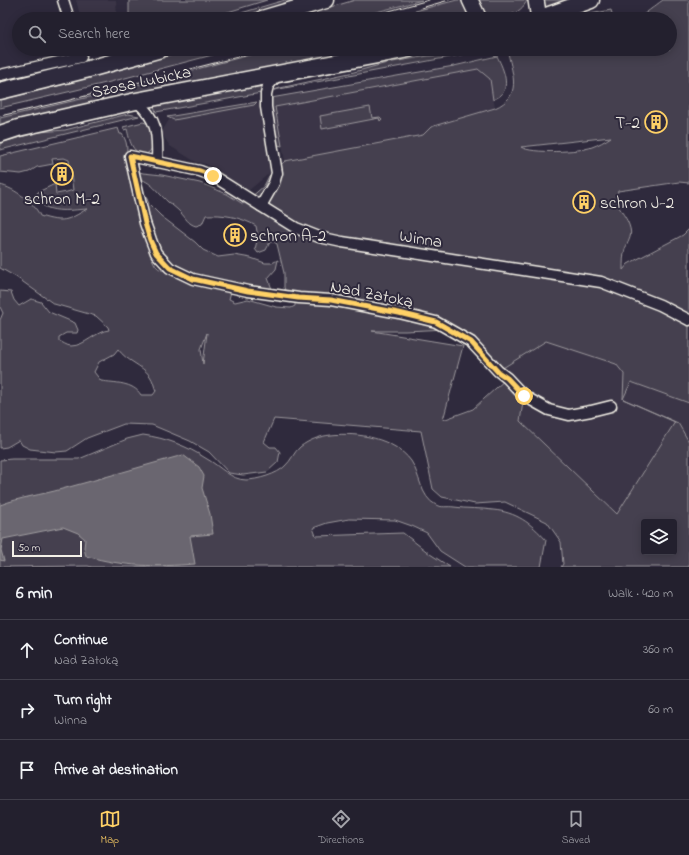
<!DOCTYPE html>
<html lang="en">
<head>
<meta charset="utf-8">
<style>
  body { margin:0; font-family:"Indie Flower",sans-serif; background:#2b2836; color:#f1f3f6 }
  .controls { position:absolute; right:12px; bottom:12px; display:grid; overflow:hidden; border-radius:4px; box-shadow:0 2px 10px #0003 }
  .controls button { width:36px; height:36px; display:grid; place-items:center; padding:0; border:0; border-bottom:1px solid #403e4a; background:#23202e; color:#f1f3f6; font:20px sans-serif }
  .scale { position:absolute; left:12px; bottom:10px; width:70px; box-sizing:border-box; padding-left:4px; border:2px solid #f4f1e8; border-top:0; font-size:11px; line-height:14px; white-space:nowrap; color:#f4f1e8; -webkit-text-stroke:3px #2f2a3d; paint-order:stroke }
  .stop { position:absolute; width:12px; height:12px; margin:-9px; border:3px solid #ffd166; border-radius:50%; background:#fff }
  .stop.end { background:#ffd166; border-color:#fff; box-shadow:0 1px 4px #0008 }
  .list { margin:0; padding:0; list-style:none }
  h2 { display:flex; justify-content:space-between; align-items:center; height:52px; margin:0; padding:0 16px; font-size:17px }
  h2 small { font-size:13px; font-weight:400; color:#a3a3aa }
  .list li { display:grid; grid-template-columns:26px 1fr auto; gap:12px; align-items:center; box-sizing:border-box; height:60px; padding:0 16px; border-top:1px solid #403e4a }
  .list b { display:block; font-size:15px; white-space:nowrap }
  .list p { margin:0; font-size:13px; white-space:nowrap; color:#a3a3aa }
  .list em { font-size:13px; font-style:normal; color:#a3a3aa }
  .icon { flex:none; width:22px; height:22px; fill:none; stroke:currentColor; stroke-width:2; stroke-linecap:round; stroke-linejoin:round }
  .map { position:relative; flex:none; width:689px; height:567px; overflow:hidden }
  .search { position:absolute; background:#23202e; box-shadow:0 2px 10px #0003; left:12px; right:12px; top:12px; height:44px; display:flex; align-items:center; gap:10px; box-sizing:border-box; padding:0 14px; border-radius:22px; color:#a3a3aa; font-size:15px }
  .sheet { height:232px; background:#23202e }
  nav { display:flex; justify-content:space-around; align-items:center; box-sizing:border-box; height:56px; border-top:1px solid #403e4a; background:#23202e; font-size:11px; color:#a3a3aa }
  nav a { display:grid; justify-items:center; gap:2px }
  nav .on { color:#ffd166 }
  .map>svg:first-child { display:block }
  .built { fill:#3b3647 }
  .green { fill:#454050; stroke:#9c989c; fill-rule:evenodd }
  .water { fill:#6a6670; stroke:#a19ea0 }
  .lines { fill:none; stroke-linecap:round; stroke-linejoin:round }
  .street-casing { stroke:#f4f1e8; stroke-width:13 }
  .secondary-casing { stroke:#f4f1e8; stroke-width:18 }
  .primary-casing { stroke:#f4f1e8; stroke-width:19 }
  .street { stroke:#2f2a3d; stroke-width:10 }
  .secondary { stroke:#2f2a3d; stroke-width:15 }
  .primary { stroke:#2f2a3d; stroke-width:16 }
  .tram { stroke:#f4f1e8; stroke-width:1 }
  .route { stroke:#ffd166; stroke-width:5 }
  .labels { text-anchor:middle; stroke-width:4; stroke-linejoin:round; paint-order:stroke }
  .street-label { font-size:17px; fill:#f4f1e8; stroke:#2f2a3d }
  .poi-label { font-size:17px; fill:#f4f1e8; stroke:#2f2a3d; text-anchor:start }
</style>
</head>
<body>
<div class="map">
<svg width="689" height="567" viewBox="0 0 689 567">
  <rect width="100%" height="100%" fill="#2f2a3d"/>
  <filter id="ink" filterUnits="userSpaceOnUse"><feTurbulence type="fractalNoise" baseFrequency=".025" numOctaves="2"/><feDisplacementMap in="SourceGraphic" scale="8" xChannelSelector="R" yChannelSelector="G"/><feConvolveMatrix kernelMatrix="1 2 1 2 8 2 1 2 1" color-interpolation-filters="sRGB"/></filter>
  <g filter="url(#ink)">
    <g class="built">
      <polygon points="76,0 116,0 117,19 81,19"/>
      <polygon points="478,69 490,79 495,108 437,125 431,127 423,135 285,161 275,107"/>
      <polygon points="261,103 273,170 248,191 206,164 196,162 170,146 161,133 169,120"/>
      <polygon points="546,341 616,364 624,374 623,397 631,382 689,403 689,442 678,423 667,418 675,422 617,514 520,421 524,396 498,371"/>
    </g>
    <g class="green">
      <polygon points="129,0 267,0 205,19 129,19"/>
      <polygon points="285,0 298,0 234,19 221,19"/>
      <polygon points="355,0 422,0 350,19 291,19"/>
      <polygon points="457,0 465,0 472,19 385,19"/>
      <path d="M477,0H527C522,14 499,22 486,14C481,11 479,4 477,0Z"/>
      <polygon points="543,0 571,0 544,10"/>
      <path d="M663,0H689V183L679,182L618,191C612,204 625,213 629,225C633,236 629,239 625,249C623,255 623,263 623,270L628,264L683,235L689,229V403L631,382L623,399L678,423L689,442V567H561L563,564L561,542L547,522L505,502L475,504L442,497L433,489L421,431L274,419L264,442L270,447H276L280,452L278,462L267,472L243,475L229,473L209,452L190,441L152,425L124,424L87,438L67,451L56,452L30,449L22,445L19,440L7,447L0,448V320L3,313L0,307V291L11,292L14,300L19,306L31,299L41,302L49,312L75,323L78,330L77,333H66L59,337V341C62,342 67,346 71,346C85,346 96,331 109,330L108,327L96,316L54,304L16,277L0,268V185C14,188 35,203 40,216C63,223 67,221 87,209C70,210 45,215 35,197L38,192L55,184L56,194L67,192L73,190L69,160L64,158L52,159L53,164L37,167L29,172L21,174L0,172V156L118,128L120,134H122C130,145 126,155 126,168L143,173L162,175L200,183L227,194L243,204L264,186L269,176L285,161L423,135L431,127L437,125L495,108C522,96 513,76 508,53L524,49H670V19H635C645,15 654,6 663,0ZM611,137C605,141 598,145 592,147C580,152 531,154 521,147ZM132,176C153,182 153,188 168,202C172,205 176,208 180,212C186,218 188,224 196,226L202,224L206,215C223,214 241,217 256,226L258,237L255,249L258,253L266,250L270,242H274L277,244L284,273V287L285,291L295,299V306L291,308L276,307L248,299L235,302L229,299L232,288L273,292L268,278L276,269L278,260L272,263H265L251,258L234,255L218,257L203,250L195,242L161,216L149,204L145,194L141,191L158,249L169,262L166,271C153,270 152,257 149,247C147,241 144,236 142,229C137,212 135,194 132,176ZM448,329L498,371L546,341L616,364L624,374L623,399L675,422L617,514L520,421L524,396L507,378L473,409L443,420L463,346L372,331H405ZM207,333L203,364L201,349ZM118,349C126,361 142,365 150,376C153,380 154,386 156,391L153,395H141C133,382 115,383 101,381L94,372L99,362L114,354ZM644,522H674V552H644Z"/>
      <polygon points="611,10 613,17 609,19 591,19 590,14"/>
      <polygon points="191,49 235,49 110,82 0,108 0,100 69,83"/>
      <polygon points="272,49 357,49 323,58 135,93 0,125 0,118 111,92"/>
      <polygon points="481,49 487,50 274,90 280,88 354,72 387,63 428,56 454,54"/>
      <path d="M497,56C502,66 511,85 501,95C499,97 496,98 493,100L490,79L478,69L275,107L282,146L278,145L275,141L270,100L271,98L454,66Z"/>
      <polygon points="259,86 262,89 261,93 156,112 154,106 156,104"/>
      <polygon points="257,102 254,105 174,120 167,117"/>
      <polygon points="370,107 372,118 380,117 382,119 380,121 379,118 322,129 320,116"/>
      <polygon points="128,114 139,116 0,150 0,143 39,132 65,130"/>
      <path d="M143,122L149,124C154,135 158,147 145,155C131,152 130,141 127,129L124,130L123,127Z"/>
      <path d="M143,435C166,438 187,446 207,459C220,466 231,480 246,480C257,480 278,474 285,466C291,461 294,452 300,447C309,440 320,436 331,435C357,432 394,438 411,461C420,474 420,497 436,505C441,508 448,506 454,507C467,509 480,508 493,510C516,512 531,523 546,540L541,567H465L440,551L427,533L412,526L395,520L349,519L327,523L313,528L316,536L403,533L430,554L450,567H92L88,566L0,567V460L12,459H79L127,439Z"/>
    </g>
    <path class="water" d="M183,455L199,467L204,476L202,488L210,514L213,534L190,536L195,564C155,567 125,567 86,556L84,548L85,539L78,533L63,527L3,539L1,550L4,561L0,560V505C21,497 41,495 62,489C103,478 143,466 183,455Z"/>
    <g class="lines">
      <g class="street-casing">
        <g id="street">
          <polyline points="63,0 69,19"/>
          <polyline points="0,75 81,57"/>
          <path d="M136,101C158,119 158,135 157,162"/>
          <polyline points="261,206 274,183 277,173 266,107 266,94 268,86 278,74"/>
          <polyline points="611,406 591,411 569,415 549,410 524,396 507,378 498,371 471,342 436,322 399,313 331,300 299,298 248,291 193,279 170,268 156,253 151,240 145,223 130,156 200,171 213,176 296,228 319,237 342,242 601,282 660,305 689,320"/>
        </g>
      </g>
      <g class="secondary-casing">
        <g id="secondary">
          <polyline points="470,0 479,19"/>
          <polyline points="536,0 539,19"/>
        </g>
      </g>
      <g class="primary-casing">
        <g id="primary">
          <polyline points="262,19 326,0"/>
          <polyline points="538,19 591,0"/>
          <polyline points="0,91 85,70 161,49"/>
          <polyline points="0,134 18,128 136,101 409,49"/>
        </g>
      </g>
      <use href="#street" class="street"/>
      <use href="#secondary" class="secondary"/>
      <use href="#primary" class="primary"/>
      <g class="tram">
        <polyline points="421,8 449,0"/>
        <polyline points="360,19 429,0"/>
        <polyline points="0,116 66,101 269,49"/>
      </g>
    </g>
  </g>
  <g class="lines" filter="url(#ink)">
    <polyline class="route" points="213,176 200,171 130,156 145,223 150,240 156,253 170,268 193,279 248,291 298,298 331,300 399,313 436,322 471,342 498,372 507,378 524,396"/>
  </g>
  <defs>
    <g id="building-ring" transform="scale(1.15)"><circle r="9.5" fill="#2f2a3d" stroke="#ffd166" stroke-width="1.5"/><path d="M-4-6H4V6H1V3H-1V6H-4ZM-2.5-4.3h1.7v1.8h-1.7ZM.8-4.3h1.7v1.8H.8ZM-2.5-1h1.7V.8h-1.7ZM.8-1h1.7V.8H.8Z" fill="#ffd166"/></g>
  </defs>
  <g fill-rule="evenodd">
    <use href="#building-ring" x="656" y="122"/>
    <use href="#building-ring" x="62" y="174"/>
    <use href="#building-ring" x="584" y="202"/>
    <use href="#building-ring" x="235" y="235"/>
  </g>
  <g class="labels">
    <g class="street-label">
      <text transform="translate(141 81) rotate(-12)" y="6">Szosa Lubicka</text>
      <text transform="translate(421 238) rotate(9)" y="6">Winna</text>
      <text transform="translate(372 293) rotate(11)" y="6">Nad Zatoką</text>
    </g>
    <g class="poi-label">
      <text x="640" y="128" text-anchor="end">T-2</text>
      <text x="62" y="204" text-anchor="middle">schron M-2</text>
      <text x="600" y="208">schron J-2</text>
      <text x="250" y="241">schron A-2</text>
    </g>
  </g>
</svg>
<div class="controls">
<button><svg class="icon" aria-label="layers" viewBox="0 0 24 24"><path d="M12 4l9 5-9 5-9-5zM3 14l9 5 9-5"/></svg></button>
</div>
<div class="scale">50 m</div>
<div class="stop" style="left:524px;top:396px"></div>
<div class="stop end" style="left:213px;top:176px"></div>
<div class="search"><svg class="icon" aria-label="search" viewBox="0 0 24 24"><circle cx="10" cy="10" r="6"/><path d="M15 15l6 6"/></svg>Search here</div>
</div>
<section class="sheet">
<h2>6 min<small>Walk · 420 m</small></h2>
<ul class="list">
<li><svg class="icon" aria-label="ahead" viewBox="0 0 24 24"><path d="M12 20V5M6 11l6-6 6 6"/></svg><div><b>Continue</b><p>Nad Zatoką</p></div><em>360 m</em></li>
<li><svg class="icon" aria-label="right" viewBox="0 0 24 24"><path d="M7 20v-9h11M14 6l5 5-5 5"/></svg><div><b>Turn right</b><p>Winna</p></div><em>60 m</em></li>
<li><svg class="icon" aria-label="arrive" viewBox="0 0 24 24"><path d="M6 21V4h12l-3 4 3 4H6"/></svg><div><b>Arrive at destination</b></div></li>
</ul>
</section>
<nav>
<a class="on"><svg class="icon" aria-label="map" viewBox="0 0 24 24"><path d="M3 6l6-2 6 2 6-2v14l-6 2-6-2-6 2zM9 4v14M15 6v14"/></svg>Map</a>
<a><svg class="icon" aria-label="directions" viewBox="0 0 24 24"><path d="M12 3l9 9-9 9-9-9zM9 14v-3h6M13 9l2 2-2 2"/></svg>Directions</a>
<a><svg class="icon" aria-label="saved" viewBox="0 0 24 24"><path d="M7 4h10v16l-5-4-5 4z"/></svg>Saved</a>
</nav>
</body>
</html>
